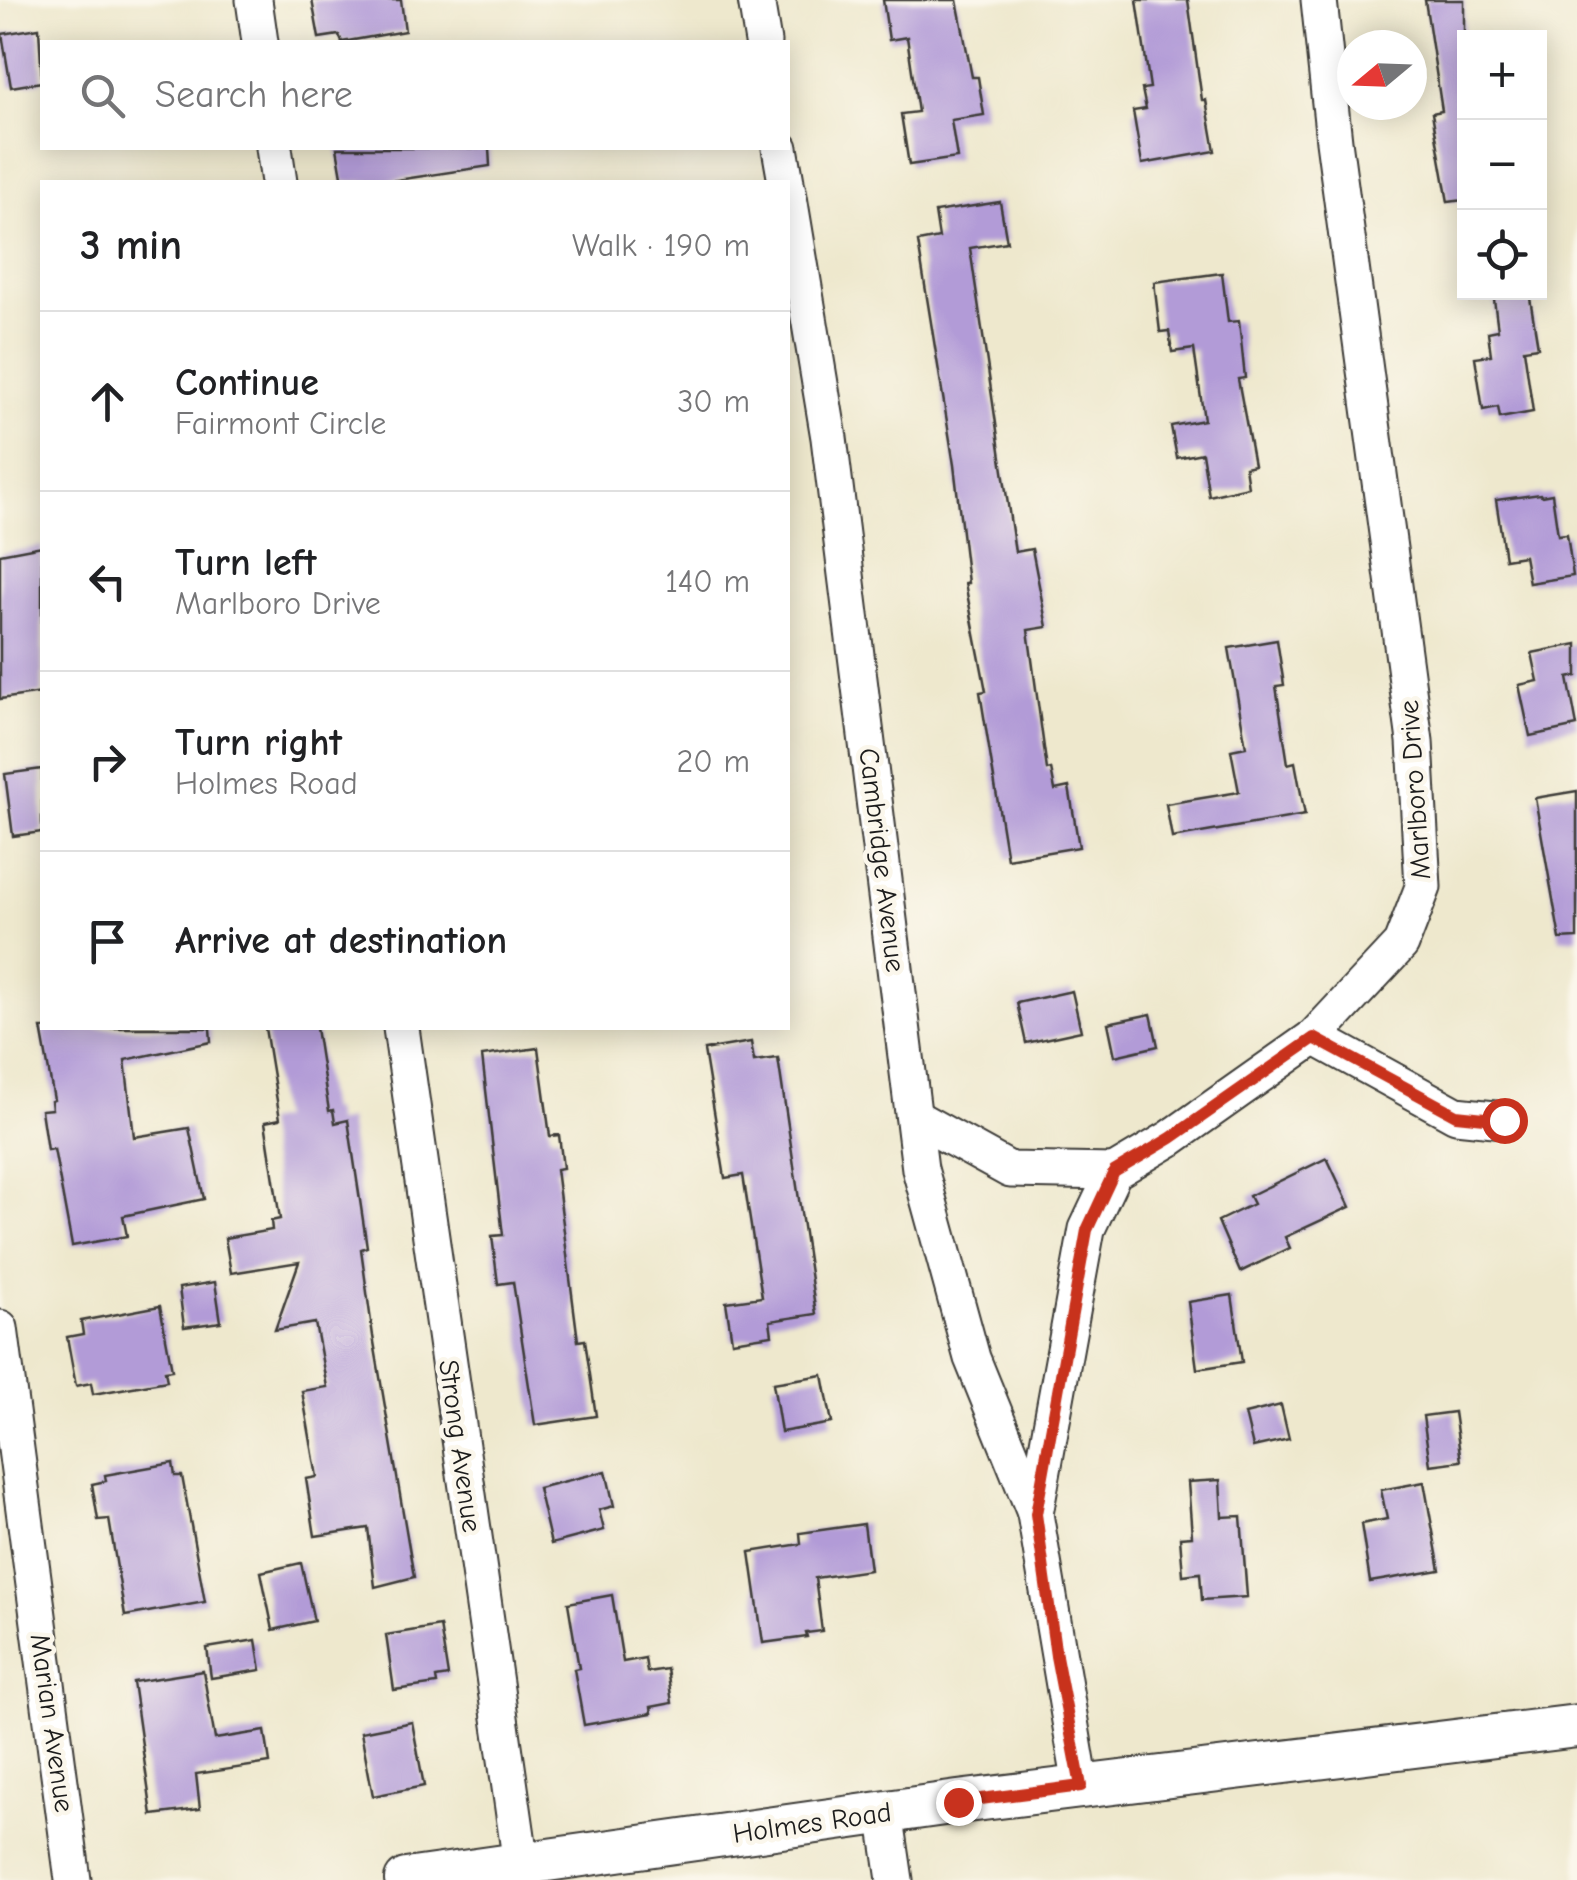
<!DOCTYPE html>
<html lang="en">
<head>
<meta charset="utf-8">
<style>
  body { margin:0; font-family:"Comic Neue",sans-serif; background:#f6f6f6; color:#202124 }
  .controls { position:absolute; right:30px; top:30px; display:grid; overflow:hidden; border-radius:0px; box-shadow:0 5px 25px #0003 }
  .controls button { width:90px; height:90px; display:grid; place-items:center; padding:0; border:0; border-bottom:2px solid #e0e0e0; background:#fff; color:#202124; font:50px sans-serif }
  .compass { position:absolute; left:1337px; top:30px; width:90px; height:90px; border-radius:50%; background:#fff; box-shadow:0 5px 25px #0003; rotate:251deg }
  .stop { position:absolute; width:30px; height:30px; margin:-22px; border:8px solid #c8321e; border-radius:50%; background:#fff }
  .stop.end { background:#c8321e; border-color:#fff; box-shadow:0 2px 10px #0008 }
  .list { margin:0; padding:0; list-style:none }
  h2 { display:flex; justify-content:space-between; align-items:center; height:130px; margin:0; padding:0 40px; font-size:42px }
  h2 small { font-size:32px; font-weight:400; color:#757577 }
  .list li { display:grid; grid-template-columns:65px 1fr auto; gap:30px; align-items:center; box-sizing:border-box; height:180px; padding:0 40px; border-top:2px solid #e0e0e0 }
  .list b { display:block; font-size:38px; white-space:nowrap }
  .list p { margin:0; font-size:32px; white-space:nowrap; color:#757577 }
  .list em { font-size:32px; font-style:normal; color:#757577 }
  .icon { flex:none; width:55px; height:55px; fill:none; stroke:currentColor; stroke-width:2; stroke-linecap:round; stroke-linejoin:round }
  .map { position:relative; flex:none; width:1577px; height:1880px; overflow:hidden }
  .search { position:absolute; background:#fff; box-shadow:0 5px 25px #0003; left:40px; top:40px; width:750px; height:110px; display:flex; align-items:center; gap:25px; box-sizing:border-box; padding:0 35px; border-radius:0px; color:#757577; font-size:38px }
  .panel { position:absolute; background:#fff; box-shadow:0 5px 25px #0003; left:40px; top:180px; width:750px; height:850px; border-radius:0px }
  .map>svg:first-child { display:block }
  .building { fill:#b29bd7 }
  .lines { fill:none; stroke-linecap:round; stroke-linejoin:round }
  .minor-casing { stroke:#3c3b37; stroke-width:39 }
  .tertiary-casing { stroke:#3c3b37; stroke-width:46 }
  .minor { stroke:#fff; stroke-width:35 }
  .tertiary { stroke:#fff; stroke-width:42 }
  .route { stroke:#c8321e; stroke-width:12 }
  .labels { text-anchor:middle; stroke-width:9; stroke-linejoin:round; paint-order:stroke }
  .street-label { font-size:28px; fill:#1c1c1c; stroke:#fbf7ec }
</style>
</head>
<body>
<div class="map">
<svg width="1577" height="1880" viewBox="0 0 1577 1880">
  <rect width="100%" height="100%" fill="#fbf7ec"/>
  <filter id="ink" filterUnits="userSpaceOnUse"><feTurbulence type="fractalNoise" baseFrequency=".01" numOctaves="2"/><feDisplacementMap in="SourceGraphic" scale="20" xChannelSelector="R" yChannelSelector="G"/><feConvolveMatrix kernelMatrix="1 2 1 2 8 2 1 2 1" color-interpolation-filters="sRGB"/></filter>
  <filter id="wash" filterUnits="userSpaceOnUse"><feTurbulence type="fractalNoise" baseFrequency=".0048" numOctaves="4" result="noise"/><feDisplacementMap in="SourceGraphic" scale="40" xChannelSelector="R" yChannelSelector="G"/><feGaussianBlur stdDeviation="2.25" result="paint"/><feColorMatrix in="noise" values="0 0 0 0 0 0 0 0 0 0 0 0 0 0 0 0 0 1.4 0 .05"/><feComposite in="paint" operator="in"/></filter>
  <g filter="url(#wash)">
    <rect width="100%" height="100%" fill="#eee8cd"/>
    <g id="blocks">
      <g class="building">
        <polygon points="312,0 401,0 405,31 342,42 339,35 319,38"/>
        <polygon points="883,0 957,0 972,77 978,77 984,115 951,120 957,158 909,165 901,114 918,112 907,37 889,40"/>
        <polygon points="1137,0 1188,0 1202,100 1206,100 1215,151 1142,164 1133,111 1146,109 1142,89 1150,88"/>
        <polygon points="1425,0 1464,0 1464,200 1448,202 1432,113 1442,111"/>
        <polygon points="39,28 42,82 11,87 2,34"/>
        <polygon points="337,148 489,148 490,166 384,182 343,182"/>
        <polygon points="1000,202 1007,242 970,248 1015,552 1032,549 1047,627 1028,630 1047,770 1051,769 1055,790 1069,787 1079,847 1007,859 980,692 986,691 965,583 968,583 954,465 918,242 939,238 935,212"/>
        <polygon points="1222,273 1228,322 1239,321 1245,378 1238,379 1254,465 1245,467 1248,487 1209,496 1202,453 1177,458 1171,426 1204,420 1194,349 1172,352 1169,331 1160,332 1154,282"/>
        <polygon points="1493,292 1529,292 1538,347 1524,349 1533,412 1500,418 1498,407 1483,410 1475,357 1491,355 1488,332 1498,330"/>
        <polygon points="1540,494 1541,496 1552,494 1558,535 1567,534 1573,576 1529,583 1524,556 1505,559 1496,500"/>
        <polygon points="42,546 42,693 0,699 0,554"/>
        <polygon points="1277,640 1284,685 1276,686 1288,764 1295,762 1305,815 1172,838 1166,804 1239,792 1231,750 1246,747 1229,648"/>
        <polygon points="1577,644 1577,676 1568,678 1577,726 1530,736 1519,685 1538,681 1532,653"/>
        <polygon points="42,769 42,832 13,836 5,774"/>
        <polygon points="1577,791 1577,938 1560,939 1535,798"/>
        <polygon points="1072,991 1081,1031 1026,1043 1017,1003"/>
        <polygon points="1151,1014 1158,1046 1115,1056 1108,1023"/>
        <polygon points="41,1028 210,1028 211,1042 125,1060 134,1137 189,1128 204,1199 123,1216 127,1236 72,1246 54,1149 47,1150 41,1110 52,1109 51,1101 54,1100"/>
        <polygon points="265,1028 316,1028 329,1111 333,1110 335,1123 348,1120 367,1247 361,1249 373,1336 414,1577 375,1587 368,1528 315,1536 306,1479 317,1477 302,1391 327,1387 315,1323 275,1330 299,1262 231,1273 225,1238 272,1230 271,1221 280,1219 265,1122 280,1119"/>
        <polygon points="751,1042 754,1061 778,1058 816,1314 770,1321 772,1335 732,1341 726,1302 762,1297 743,1175 725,1178 704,1050"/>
        <polygon points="538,1048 550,1136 559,1135 563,1168 556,1169 578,1341 585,1340 596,1416 535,1425 513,1282 498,1284 492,1236 503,1235 482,1056"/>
        <polygon points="1327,1158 1350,1207 1285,1237 1290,1248 1240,1272 1218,1221 1253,1204 1249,1196"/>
        <polygon points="215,1282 221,1322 184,1327 179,1288"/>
        <polygon points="1232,1295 1242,1362 1197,1369 1188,1302"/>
        <polygon points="160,1306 172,1370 165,1371 167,1381 93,1394 91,1383 76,1386 67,1337 83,1334 81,1321"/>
        <polygon points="823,1375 832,1423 781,1432 773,1383"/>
        <polygon points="1281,1405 1289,1439 1253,1447 1245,1414"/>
        <polygon points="1454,1412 1461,1461 1430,1465 1423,1416"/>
        <polygon points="173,1463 175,1476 182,1476 205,1602 125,1616 109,1519 98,1520 92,1484 106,1481 105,1475"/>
        <polygon points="606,1471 614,1506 599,1510 604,1530 551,1544 538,1488"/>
        <polygon points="1220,1480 1222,1517 1241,1516 1247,1597 1202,1600 1200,1573 1183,1575 1180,1537 1192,1536 1188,1482"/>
        <polygon points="1424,1482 1440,1570 1370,1582 1361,1524 1387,1519 1381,1490"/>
        <polygon points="864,1524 870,1570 815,1578 822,1631 806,1633 807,1637 763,1643 750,1552 801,1544 800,1533"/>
        <polygon points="301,1563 314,1621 273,1630 261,1572"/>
        <polygon points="612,1595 623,1662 645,1658 647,1672 667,1669 672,1703 651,1707 652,1713 584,1725 574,1669 579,1668 568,1603"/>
        <polygon points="440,1626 448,1676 436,1678 437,1684 394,1690 386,1635"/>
        <polygon points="256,1640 261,1670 211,1678 207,1648"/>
        <polygon points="203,1671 215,1739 265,1731 270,1763 196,1774 200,1809 152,1815 133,1682"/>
        <polygon points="412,1722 424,1786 373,1796 361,1732"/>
      </g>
    </g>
  </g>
  <g filter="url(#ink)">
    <use href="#blocks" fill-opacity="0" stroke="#3c3b37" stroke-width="2.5"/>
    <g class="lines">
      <g class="minor-casing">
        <g id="minor">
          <polyline points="254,0 260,42"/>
          <polyline points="756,0 763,42"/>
          <polyline points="274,148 279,182"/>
          <polyline points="780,148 786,182"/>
          <polyline points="788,191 829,438 920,1169 972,1358 1035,1513"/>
          <polyline points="401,1028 521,1864"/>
          <polyline points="1314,1037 1456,1115 1504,1120"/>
          <polyline points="914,1117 1010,1170 1114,1172"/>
          <polyline points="0,1328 73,1880"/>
          <polyline points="1081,1786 1035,1514 1087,1229 1114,1172 1171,1138 1314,1037 1401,944 1423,887 1415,741 1334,141 1319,0"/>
          <polyline points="885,1812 895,1880"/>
        </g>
      </g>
      <g class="tertiary-casing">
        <polyline id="tertiary" points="406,1880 958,1802 1577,1726"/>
      </g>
      <use href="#minor" class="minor"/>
      <use href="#tertiary" class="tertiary"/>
    </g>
  </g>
  <g class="lines" filter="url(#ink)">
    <polyline class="route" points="958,1802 1081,1786 1056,1656 1036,1514 1087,1230 1114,1172 1171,1138 1314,1038 1456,1115 1504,1120"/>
  </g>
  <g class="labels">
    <g class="street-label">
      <text transform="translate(1414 790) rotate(-94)" y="10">Marlboro Drive</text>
      <text transform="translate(883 860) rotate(83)" y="10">Cambridge Avenue</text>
      <text transform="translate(461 1446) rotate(82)" y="10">Strong Avenue</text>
      <text transform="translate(53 1723) rotate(82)" y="10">Marian Avenue</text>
      <text transform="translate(812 1822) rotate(-8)" y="10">Holmes Road</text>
    </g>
  </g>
</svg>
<div class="controls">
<button>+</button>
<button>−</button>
<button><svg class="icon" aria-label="locate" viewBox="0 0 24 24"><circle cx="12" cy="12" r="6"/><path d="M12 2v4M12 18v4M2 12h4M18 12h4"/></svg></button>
</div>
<svg class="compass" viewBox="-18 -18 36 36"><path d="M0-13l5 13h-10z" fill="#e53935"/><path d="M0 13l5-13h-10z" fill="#757577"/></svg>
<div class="stop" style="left:1504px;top:1120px"></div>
<div class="stop end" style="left:958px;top:1802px"></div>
<div class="search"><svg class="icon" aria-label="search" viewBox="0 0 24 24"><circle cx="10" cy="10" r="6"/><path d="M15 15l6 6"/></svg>Search here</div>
<section class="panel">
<h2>3 min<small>Walk · 190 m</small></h2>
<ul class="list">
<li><svg class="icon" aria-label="ahead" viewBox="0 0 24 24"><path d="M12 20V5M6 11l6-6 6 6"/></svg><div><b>Continue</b><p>Fairmont Circle</p></div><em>30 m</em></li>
<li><svg class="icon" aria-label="left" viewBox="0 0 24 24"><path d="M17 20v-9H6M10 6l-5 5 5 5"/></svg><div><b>Turn left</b><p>Marlboro Drive</p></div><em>140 m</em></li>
<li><svg class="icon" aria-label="right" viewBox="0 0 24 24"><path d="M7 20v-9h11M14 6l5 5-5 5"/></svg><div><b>Turn right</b><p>Holmes Road</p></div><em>20 m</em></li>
<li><svg class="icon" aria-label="arrive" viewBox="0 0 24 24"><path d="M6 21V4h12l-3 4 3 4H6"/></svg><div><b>Arrive at destination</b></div></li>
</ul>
</section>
</div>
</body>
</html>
